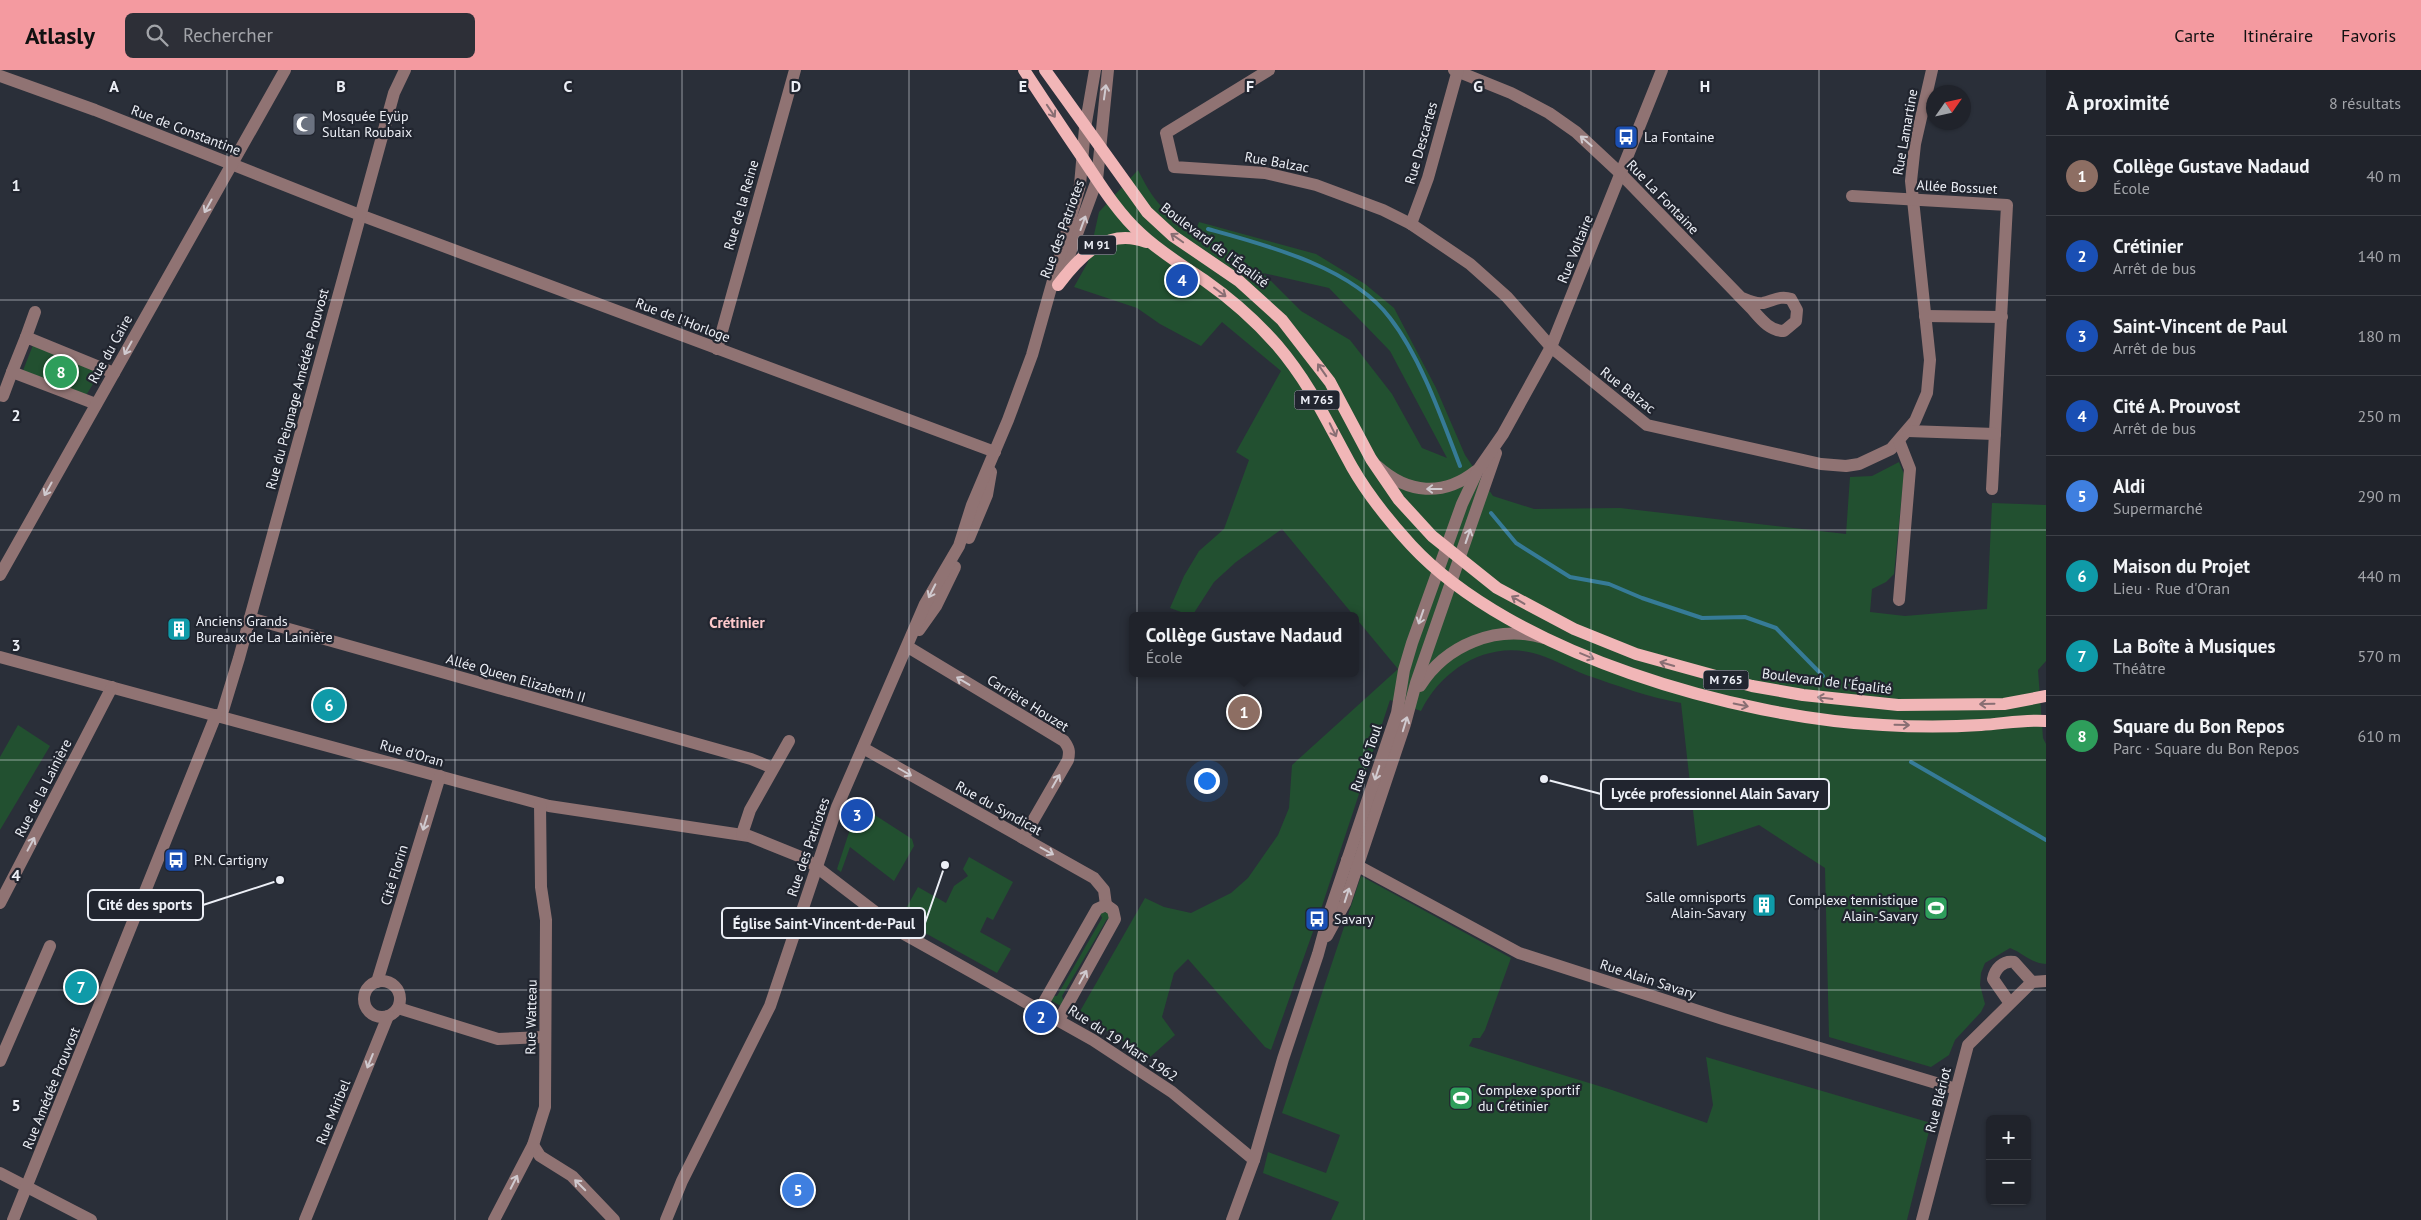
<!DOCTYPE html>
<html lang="fr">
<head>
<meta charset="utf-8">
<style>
  body { margin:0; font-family:"PT Sans",sans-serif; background:#2d2f37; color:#f1f3f6 }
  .controls { position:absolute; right:15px; bottom:15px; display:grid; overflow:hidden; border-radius:8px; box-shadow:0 1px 4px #0004 }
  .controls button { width:45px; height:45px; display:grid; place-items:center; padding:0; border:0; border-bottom:1px solid #3d4047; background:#20232b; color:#f1f3f6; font:25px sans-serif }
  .compass { position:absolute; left:1926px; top:15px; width:45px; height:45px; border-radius:50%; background:#20232b; box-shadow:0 1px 4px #0004; rotate:56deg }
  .you { position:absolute; left:1206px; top:710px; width:18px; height:18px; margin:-12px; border:4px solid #fff; border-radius:50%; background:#1a73e8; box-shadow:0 0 0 8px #1a73e833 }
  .badge { display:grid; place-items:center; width:32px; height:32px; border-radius:50%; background:#f49aa0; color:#fff; font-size:16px; font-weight:700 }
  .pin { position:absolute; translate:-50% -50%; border:2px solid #fff; box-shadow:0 1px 5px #0006 }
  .popup { position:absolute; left:1129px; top:542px; width:230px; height:65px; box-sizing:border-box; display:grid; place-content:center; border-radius:8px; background:#20232b; filter:drop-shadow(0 1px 4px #0005); font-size:16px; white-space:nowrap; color:#a2a4a9 }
  .popup b { font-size:19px; color:#f1f3f6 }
  .popup::after { content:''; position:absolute; left:50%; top:100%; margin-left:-10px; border:10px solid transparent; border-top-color:#20232b }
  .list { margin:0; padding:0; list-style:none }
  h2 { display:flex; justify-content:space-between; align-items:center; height:65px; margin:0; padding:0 20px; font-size:21px }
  h2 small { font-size:16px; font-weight:400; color:#a2a4a9 }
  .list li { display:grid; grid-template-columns:32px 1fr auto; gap:15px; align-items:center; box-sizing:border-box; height:80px; padding:0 20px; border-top:1px solid #3d4047 }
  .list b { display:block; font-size:19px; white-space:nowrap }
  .list p { margin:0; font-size:16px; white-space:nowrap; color:#a2a4a9 }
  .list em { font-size:16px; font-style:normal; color:#a2a4a9 }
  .icon { flex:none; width:28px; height:28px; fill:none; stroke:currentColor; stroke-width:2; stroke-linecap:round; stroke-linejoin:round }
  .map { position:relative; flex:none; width:2046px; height:1150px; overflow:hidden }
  header { display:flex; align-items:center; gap:30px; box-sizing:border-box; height:70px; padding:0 25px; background:#f49aa0; color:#111 }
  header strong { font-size:24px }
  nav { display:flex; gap:28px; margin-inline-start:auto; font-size:18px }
  .search { width:350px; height:45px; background:#2d2f37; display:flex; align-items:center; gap:12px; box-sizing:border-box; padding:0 18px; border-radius:8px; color:#a2a4a9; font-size:19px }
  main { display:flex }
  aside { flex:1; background:#20232b }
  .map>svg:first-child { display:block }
  .green { fill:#225030; fill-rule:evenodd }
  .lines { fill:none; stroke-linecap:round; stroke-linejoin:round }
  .stream { stroke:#367b97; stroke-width:4 }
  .minor { stroke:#907373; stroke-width:12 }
  .major { stroke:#f1b6b7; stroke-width:12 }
  .oneway { stroke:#d0cacf }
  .oneway2 { stroke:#896e73 }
  .grid { fill:none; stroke:#eceff6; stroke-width:1; stroke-opacity:0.55 }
  .labels { text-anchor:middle; stroke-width:4.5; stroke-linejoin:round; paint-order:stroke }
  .shield { fill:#21252f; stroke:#afb2ba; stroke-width:1 }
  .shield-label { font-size:12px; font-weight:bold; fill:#eceff6 }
  .poi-label { font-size:14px; fill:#eceff6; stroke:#21252f; text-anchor:start }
  .street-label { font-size:14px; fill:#eceff6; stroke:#21252f }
  .neighbourhood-label { font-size:15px; font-weight:bold; fill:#fdc8ca; stroke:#21252f }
  .grid-label { font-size:16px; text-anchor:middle; font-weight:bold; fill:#eceff6; stroke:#21252f; stroke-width:4.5; stroke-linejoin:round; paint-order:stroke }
  .leader { fill:none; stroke:#eceff6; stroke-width:2 }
  .callout-dot { fill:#eceff6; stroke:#21252f; stroke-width:2 }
  .callout { fill:#21252f; stroke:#eceff6; stroke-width:2 }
  .callout-label { font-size:15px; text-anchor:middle; font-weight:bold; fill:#eceff6 }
</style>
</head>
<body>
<header>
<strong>Atlasly</strong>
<div class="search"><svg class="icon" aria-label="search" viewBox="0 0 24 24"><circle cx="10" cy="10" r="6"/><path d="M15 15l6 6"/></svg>Rechercher</div>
<nav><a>Carte</a><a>Itinéraire</a><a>Favoris</a></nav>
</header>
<main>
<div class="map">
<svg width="2046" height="1150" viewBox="0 0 2046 1150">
  <rect width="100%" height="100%" fill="#2a2f39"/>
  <g class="green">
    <path d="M1138,100C1153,130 1164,146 1197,157L1199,152L1316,184L1365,214L1394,238L1436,318L1465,385L1493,426L1534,439L1620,438L1846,464L1850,407L1872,406L1899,392L1904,404L1894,504L1886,512L1872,519L1870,542L1905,546L1987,539L1992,433L2046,435V591L2038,600L2043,668L2046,674V894C2030,893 2025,884 2010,878L1985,893L1981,903L1980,915L1985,934L1981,942L1955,970L1949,985L1931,997L1829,967L1825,798L1759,755L1697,776L1681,633C1648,627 1618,616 1586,605C1568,598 1552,588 1533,583C1486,571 1441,600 1421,641L1390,630L1321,839L1271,980L1265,977L1188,889L1174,903L1162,947L1175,965L1149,988L1079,943L1145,828L1164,837L1191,843L1231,823L1248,808L1278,765L1289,738L1292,695L1398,599L1282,459L1236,492L1214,512L1192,546L1170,538L1184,506L1199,481L1224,459L1249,390L1236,382L1281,301L1222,252L1201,276L1160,254L1137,238L1074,217L1088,192L1099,142ZM1263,203L1329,218L1390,281L1447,388L1422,378L1392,324L1350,270L1301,241Z"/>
    <polygon points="33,275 101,301 85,327 22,303"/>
    <polygon points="18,655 50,676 0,760 0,687"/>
    <polygon points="864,738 912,769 914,776 894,811 850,777 841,802 837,799 855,744 861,745"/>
    <polygon points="969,787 1013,812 993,850 987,847 980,862 1011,879 997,903 900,849 918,817 946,833 954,816 968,806 963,799"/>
    <polygon points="1361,806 1511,888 1485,960 1480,968 1473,968 1469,976 1612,1020 1707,1053 1713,1035 1706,987 1931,1053 1907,1150 1331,1150 1339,1132 1263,1103 1268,1082 1326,1103 1340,1065 1282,1043"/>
    <polygon points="1107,842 1110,849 1107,849 1062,926 1064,932 1061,936 1050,930 1053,926 1057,926 1102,848 1100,843"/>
  </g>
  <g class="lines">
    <g class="stream">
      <path d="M1208,159C1266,175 1352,197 1390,248C1421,288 1442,349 1460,396"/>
      <polyline points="1491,443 1516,473 1570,507 1609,514 1642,528 1702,548 1745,547 1776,558 1823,606"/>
      <polyline points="1911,692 2046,770"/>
    </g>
    <g class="minor">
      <polyline points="1269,0 1166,63 1174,97 1265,103 1316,115 1383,140 1411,154 1470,194 1507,227 1551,277 1647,355 1821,394 1846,396 1859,394 1891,379 1915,351 1927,323 1930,290 1911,111 1915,74 1932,0"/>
      <path d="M1454,0L1511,23L1549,43L1576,62L1621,104L1751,238C1760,248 1769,261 1784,261L1796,251L1797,240L1791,229C1780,225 1773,231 1763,233C1755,234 1747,230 1740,227"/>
      <polyline points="0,6 95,40 360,145 995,382"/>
      <polyline points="1852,126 2007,135 1992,419"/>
      <polyline points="1411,154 1428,108 1458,0"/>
      <polyline points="1060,210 1097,110 1108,0"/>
      <polyline points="1925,246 2002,247"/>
      <polyline points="26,267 35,242"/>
      <polyline points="717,279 795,0"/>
      <polyline points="3,326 12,302"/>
      <polyline points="96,334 12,302 26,267 114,303"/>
      <polyline points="1908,361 1995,364"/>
      <path d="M1377,396C1408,424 1443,427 1476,401"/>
      <polyline points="969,468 987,425 991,402"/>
      <polyline points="0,505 285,0"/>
      <polyline points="1899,530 1910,399 1899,371"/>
      <polyline points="250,548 751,689 773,698"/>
      <polyline points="919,560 936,536 955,497"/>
      <path d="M908,577L1064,671C1069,678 1070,681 1068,690L1023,768"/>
      <polyline points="0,587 549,736 749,766 806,789 904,864 1093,970 1172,1022 1254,1090"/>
      <path d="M1420,616C1446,575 1496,554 1544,568"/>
      <polyline points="221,647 239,588 394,23 405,0"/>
      <polyline points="863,678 1094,808 1104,820 1106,835"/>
      <polyline points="742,764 750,740 789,671"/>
      <polyline points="1347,790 1519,883 1723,949 1956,1019"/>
      <polyline points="0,833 112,617"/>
      <polyline points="1327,866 1345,833 1405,654 1416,613 1496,383"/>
      <circle cx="382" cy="929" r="18"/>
      <polyline points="377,912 440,706"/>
      <path d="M2009,932L1993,909C1995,899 2003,890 2014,892L2032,912"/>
      <polyline points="398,938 498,969 544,967"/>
      <polyline points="1040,939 1097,839 1106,835 1113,840 1115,849 1059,950"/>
      <polyline points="0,991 50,876"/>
      <polyline points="533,1075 540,1086 572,1106 614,1150"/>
      <polyline points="0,1103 91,1150"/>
      <polyline points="13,1150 216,645"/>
      <polyline points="305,1150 388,946"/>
      <polyline points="494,1150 533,1075 545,1037 546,850 541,817 540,734"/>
      <polyline points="666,1150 682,1111 770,936 837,737 925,534 959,476 972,435 1008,350 1032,285 1080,115 1085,58 1095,0"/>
      <polyline points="1232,1150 1254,1090 1283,989 1318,884 1329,844 1397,643 1404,600 1412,573 1462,434 1478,400 1503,364 1551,277 1662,0"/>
      <polyline points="1922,1150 1968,975 2032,912 2046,911"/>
    </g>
    <g class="major">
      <path d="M1024,0C1043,29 1062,58 1082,87C1100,114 1117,142 1141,164C1160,182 1182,195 1204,210C1231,229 1255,250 1277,275C1311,315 1327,352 1352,397C1368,425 1389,451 1411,475C1512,584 1738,648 1883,655C1916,657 1949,657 1981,655C2002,654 2025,649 2046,651"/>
      <polyline points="1045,0 1147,142 1173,166 1239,211 1282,250 1330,312 1371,389 1399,430 1432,466 1497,518 1574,559 1636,584 1752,616 1803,625 1898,635 2004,634 2046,626"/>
      <path d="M1058,215C1080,186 1107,157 1146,172"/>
    </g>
  </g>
  <defs><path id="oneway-shaft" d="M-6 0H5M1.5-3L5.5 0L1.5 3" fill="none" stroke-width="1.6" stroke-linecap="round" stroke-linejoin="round" transform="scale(1.25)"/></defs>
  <g class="oneway">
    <use href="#oneway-shaft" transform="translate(1105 22) rotate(-82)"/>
    <use href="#oneway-shaft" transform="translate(1586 71) rotate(-139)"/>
    <use href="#oneway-shaft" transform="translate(208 136) rotate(119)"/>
    <use href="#oneway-shaft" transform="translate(1083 153) rotate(-70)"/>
    <use href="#oneway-shaft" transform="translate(128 278) rotate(119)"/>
    <use href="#oneway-shaft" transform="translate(48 419) rotate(119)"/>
    <use href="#oneway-shaft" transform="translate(1434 419) rotate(-180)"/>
    <use href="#oneway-shaft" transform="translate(1468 466) rotate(-71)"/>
    <use href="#oneway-shaft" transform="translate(932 521) rotate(117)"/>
    <use href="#oneway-shaft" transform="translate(1421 547) rotate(109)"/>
    <use href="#oneway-shaft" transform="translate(963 611) rotate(-149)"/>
    <use href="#oneway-shaft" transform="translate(1405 654) rotate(-73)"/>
    <use href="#oneway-shaft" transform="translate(905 702) rotate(30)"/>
    <use href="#oneway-shaft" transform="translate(1377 703) rotate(108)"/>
    <use href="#oneway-shaft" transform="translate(1056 711) rotate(-60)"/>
    <use href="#oneway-shaft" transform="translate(425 753) rotate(107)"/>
    <use href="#oneway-shaft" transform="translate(31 774) rotate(-62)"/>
    <use href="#oneway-shaft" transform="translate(1047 781) rotate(29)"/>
    <use href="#oneway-shaft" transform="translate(1347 825) rotate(-72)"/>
    <use href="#oneway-shaft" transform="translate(1083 907) rotate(-61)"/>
    <use href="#oneway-shaft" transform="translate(370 991) rotate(112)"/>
    <use href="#oneway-shaft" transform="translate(514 1112) rotate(-63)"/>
    <use href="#oneway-shaft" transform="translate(580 1115) rotate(-135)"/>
  </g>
  <g class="oneway2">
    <use href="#oneway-shaft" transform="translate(1051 41) rotate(56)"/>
    <use href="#oneway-shaft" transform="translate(1177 168) rotate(-145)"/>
    <use href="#oneway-shaft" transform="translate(1220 222) rotate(37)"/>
    <use href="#oneway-shaft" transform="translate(1322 300) rotate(-125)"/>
    <use href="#oneway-shaft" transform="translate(1333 360) rotate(64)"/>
    <use href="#oneway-shaft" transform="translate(1518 530) rotate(-149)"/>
    <use href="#oneway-shaft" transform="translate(1587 586) rotate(23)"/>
    <use href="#oneway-shaft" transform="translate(1667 594) rotate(-164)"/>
    <use href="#oneway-shaft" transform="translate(1825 628) rotate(-173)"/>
    <use href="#oneway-shaft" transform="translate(1987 634) rotate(179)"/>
    <use href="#oneway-shaft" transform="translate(1741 635) rotate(12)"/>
    <use href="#oneway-shaft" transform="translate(1902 655) rotate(1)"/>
  </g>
  <path class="grid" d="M227,0V1150M455,0V1150M682,0V1150M909,0V1150M1137,0V1150M1364,0V1150M1591,0V1150M1819,0V1150M0,230H2046M0,460H2046M0,690H2046M0,920H2046"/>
  <defs>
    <g id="mosque-square" transform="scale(1.25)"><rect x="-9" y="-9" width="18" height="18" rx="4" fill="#6b7280" stroke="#21252f"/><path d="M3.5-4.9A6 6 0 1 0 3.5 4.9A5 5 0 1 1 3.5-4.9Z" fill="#fff"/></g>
    <g id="bus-square" transform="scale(1.25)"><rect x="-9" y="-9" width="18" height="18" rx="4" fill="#1a4fb4" stroke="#21252f"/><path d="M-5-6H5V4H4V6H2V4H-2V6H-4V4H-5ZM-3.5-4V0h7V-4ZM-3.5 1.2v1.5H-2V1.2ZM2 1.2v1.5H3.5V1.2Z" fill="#fff"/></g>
    <g id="building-square" transform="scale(1.25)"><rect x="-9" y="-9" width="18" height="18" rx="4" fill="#0f9aa8" stroke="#21252f"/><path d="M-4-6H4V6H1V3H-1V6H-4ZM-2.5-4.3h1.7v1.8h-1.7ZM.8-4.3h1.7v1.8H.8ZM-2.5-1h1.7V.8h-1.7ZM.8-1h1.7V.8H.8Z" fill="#fff"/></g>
    <g id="stadium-square" transform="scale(1.25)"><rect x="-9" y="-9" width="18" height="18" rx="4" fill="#2e9e5b" stroke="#21252f"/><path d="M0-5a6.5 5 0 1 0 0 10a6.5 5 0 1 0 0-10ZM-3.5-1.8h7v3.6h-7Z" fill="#fff"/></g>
  </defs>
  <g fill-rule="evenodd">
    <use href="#mosque-square" x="304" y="54"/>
    <use href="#bus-square" x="1626" y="67"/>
    <use href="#building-square" x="179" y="559"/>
    <use href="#bus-square" x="176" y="790"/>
    <use href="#building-square" x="1764" y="835"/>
    <use href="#stadium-square" x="1936" y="838"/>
    <use href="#bus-square" x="1317" y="849"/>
    <use href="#stadium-square" x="1461" y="1028"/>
  </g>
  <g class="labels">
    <g class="shield">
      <rect x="1078" y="165.5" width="38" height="19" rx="4"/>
      <rect x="1294.5" y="320.5" width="45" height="19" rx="4"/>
      <rect x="1703.5" y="600.5" width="45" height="19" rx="4"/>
    </g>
    <g class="shield-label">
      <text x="1097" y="179">M 91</text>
      <text x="1317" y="334">M 765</text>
      <text x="1726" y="614">M 765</text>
    </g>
    <g class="poi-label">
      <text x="322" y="51">Mosquée Eyüp<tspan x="322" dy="16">Sultan Roubaix</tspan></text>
      <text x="1644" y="72">La Fontaine</text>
      <text x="196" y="556">Anciens Grands<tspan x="196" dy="16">Bureaux de La Lainière</tspan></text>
      <text x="194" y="795">P.N. Cartigny</text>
      <text x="1746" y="832" text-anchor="end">Salle omnisports<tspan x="1746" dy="16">Alain-Savary</tspan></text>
      <text x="1918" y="835" text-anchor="end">Complexe tennistique<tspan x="1918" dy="16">Alain-Savary</tspan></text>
      <text x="1334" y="854">Savary</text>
      <text x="1478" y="1025">Complexe sportif<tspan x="1478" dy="16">du Crétinier</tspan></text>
    </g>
    <g class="street-label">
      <text transform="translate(186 60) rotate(21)" y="5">Rue de Constantine</text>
      <text transform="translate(1905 62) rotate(-80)" y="5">Rue Lamartine</text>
      <text transform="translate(1421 73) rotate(-74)" y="5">Rue Descartes</text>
      <text transform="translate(1277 92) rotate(10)" y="5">Rue Balzac</text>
      <text transform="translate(1957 117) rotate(3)" y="5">Allée Bossuet</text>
      <text transform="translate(1663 127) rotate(46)" y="5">Rue La Fontaine</text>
      <text transform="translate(741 135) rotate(-74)" y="5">Rue de la Reine</text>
      <text transform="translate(1062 159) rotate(-70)" y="5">Rue des Patriotes</text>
      <text transform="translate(1215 175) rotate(37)" y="5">Boulevard de l'Égalité</text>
      <text transform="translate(1575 179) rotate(-68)" y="5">Rue Voltaire</text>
      <text transform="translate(683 250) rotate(21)" y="5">Rue de l'Horloge</text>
      <text transform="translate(110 279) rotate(-61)" y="5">Rue du Caire</text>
      <text transform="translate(297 319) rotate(-75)" y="5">Rue du Peignage Amédée Prouvost</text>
      <text transform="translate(1628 320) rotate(38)" y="5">Rue Balzac</text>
      <text transform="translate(516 608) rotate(16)" y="5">Allée Queen Elizabeth II</text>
      <text transform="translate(1827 611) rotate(7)" y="5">Boulevard de l'Égalité</text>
      <text transform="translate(1028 633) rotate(32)" y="5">Carrière Houzet</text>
      <text transform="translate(412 683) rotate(16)" y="5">Rue d'Oran</text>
      <text transform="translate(1366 688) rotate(-71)" y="5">Rue de Toul</text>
      <text transform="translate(43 718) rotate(-63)" y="5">Rue de la Lainière</text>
      <text transform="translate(999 738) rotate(29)" y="5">Rue du Syndicat</text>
      <text transform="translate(808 777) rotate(-71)" y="5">Rue des Patriotes</text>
      <text transform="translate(394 805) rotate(-73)" y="5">Cité Florin</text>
      <text transform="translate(1648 909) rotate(18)" y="5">Rue Alain Savary</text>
      <text transform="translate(531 947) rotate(-89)" y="5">Rue Watteau</text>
      <text transform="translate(1123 973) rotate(33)" y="5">Rue du 19 Mars 1962</text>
      <text transform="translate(51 1018) rotate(-68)" y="5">Rue Amédée Prouvost</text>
      <text transform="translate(1938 1030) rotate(-76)" y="5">Rue Blériot</text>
      <text transform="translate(333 1042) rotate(-68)" y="5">Rue Miribel</text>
    </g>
    <g class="neighbourhood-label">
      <text x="737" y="558">Crétinier</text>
    </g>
  </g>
  <g class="grid-label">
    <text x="114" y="22">A</text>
    <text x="341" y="22">B</text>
    <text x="568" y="22">C</text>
    <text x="796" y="22">D</text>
    <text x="1023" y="22">E</text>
    <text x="1250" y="22">F</text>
    <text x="1478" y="22">G</text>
    <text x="1705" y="22">H</text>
    <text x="16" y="121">1</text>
    <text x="16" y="351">2</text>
    <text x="16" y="581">3</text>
    <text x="16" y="811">4</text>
    <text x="16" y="1041">5</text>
  </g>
  <path class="leader" d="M1544 709L1601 724M280 810L203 835M945 795L925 853"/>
  <g class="callout-dot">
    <circle cx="1544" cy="709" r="5"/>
    <circle cx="280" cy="810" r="5"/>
    <circle cx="945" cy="795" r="5"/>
  </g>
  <g class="callout">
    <rect x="1601" y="709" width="228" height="30" rx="5"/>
    <rect x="88" y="820" width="115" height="30" rx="5"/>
    <rect x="722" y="838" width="203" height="30" rx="5"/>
  </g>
  <g class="callout-label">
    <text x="1715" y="729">Lycée professionnel Alain Savary</text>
    <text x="145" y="840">Cité des sports</text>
    <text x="824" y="859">Église Saint-Vincent-de-Paul</text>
  </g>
</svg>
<div class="controls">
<button>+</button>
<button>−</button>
</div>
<svg class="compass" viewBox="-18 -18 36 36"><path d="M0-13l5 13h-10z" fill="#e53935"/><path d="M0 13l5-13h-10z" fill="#a2a4a9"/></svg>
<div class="you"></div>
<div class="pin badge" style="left:1244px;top:642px;background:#8d6e63">1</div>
<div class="popup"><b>Collège Gustave Nadaud</b>École</div>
<div class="pin badge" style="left:1041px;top:947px;background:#1a4fb4">2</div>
<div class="pin badge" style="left:857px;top:745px;background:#1a4fb4">3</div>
<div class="pin badge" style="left:1182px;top:210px;background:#1a4fb4">4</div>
<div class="pin badge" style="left:798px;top:1120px;background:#3f7fe0">5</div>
<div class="pin badge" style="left:329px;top:635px;background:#0f9aa8">6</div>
<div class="pin badge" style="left:81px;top:917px;background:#0f9aa8">7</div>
<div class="pin badge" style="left:61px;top:302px;background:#2e9e5b">8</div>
</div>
<aside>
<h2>À proximité<small>8 résultats</small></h2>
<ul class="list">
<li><span class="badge" style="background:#8d6e63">1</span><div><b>Collège Gustave Nadaud</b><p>École</p></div><em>40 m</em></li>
<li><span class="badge" style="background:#1a4fb4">2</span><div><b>Crétinier</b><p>Arrêt de bus</p></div><em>140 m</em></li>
<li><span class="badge" style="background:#1a4fb4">3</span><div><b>Saint-Vincent de Paul</b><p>Arrêt de bus</p></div><em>180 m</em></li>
<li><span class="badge" style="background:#1a4fb4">4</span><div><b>Cité A. Prouvost</b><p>Arrêt de bus</p></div><em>250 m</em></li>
<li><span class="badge" style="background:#3f7fe0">5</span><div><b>Aldi</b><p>Supermarché</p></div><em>290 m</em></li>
<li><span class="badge" style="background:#0f9aa8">6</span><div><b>Maison du Projet</b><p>Lieu · Rue d'Oran</p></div><em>440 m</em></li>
<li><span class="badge" style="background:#0f9aa8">7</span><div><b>La Boîte à Musiques</b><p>Théâtre</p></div><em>570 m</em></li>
<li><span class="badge" style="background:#2e9e5b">8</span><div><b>Square du Bon Repos</b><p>Parc · Square du Bon Repos</p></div><em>610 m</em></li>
</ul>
</aside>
</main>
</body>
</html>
